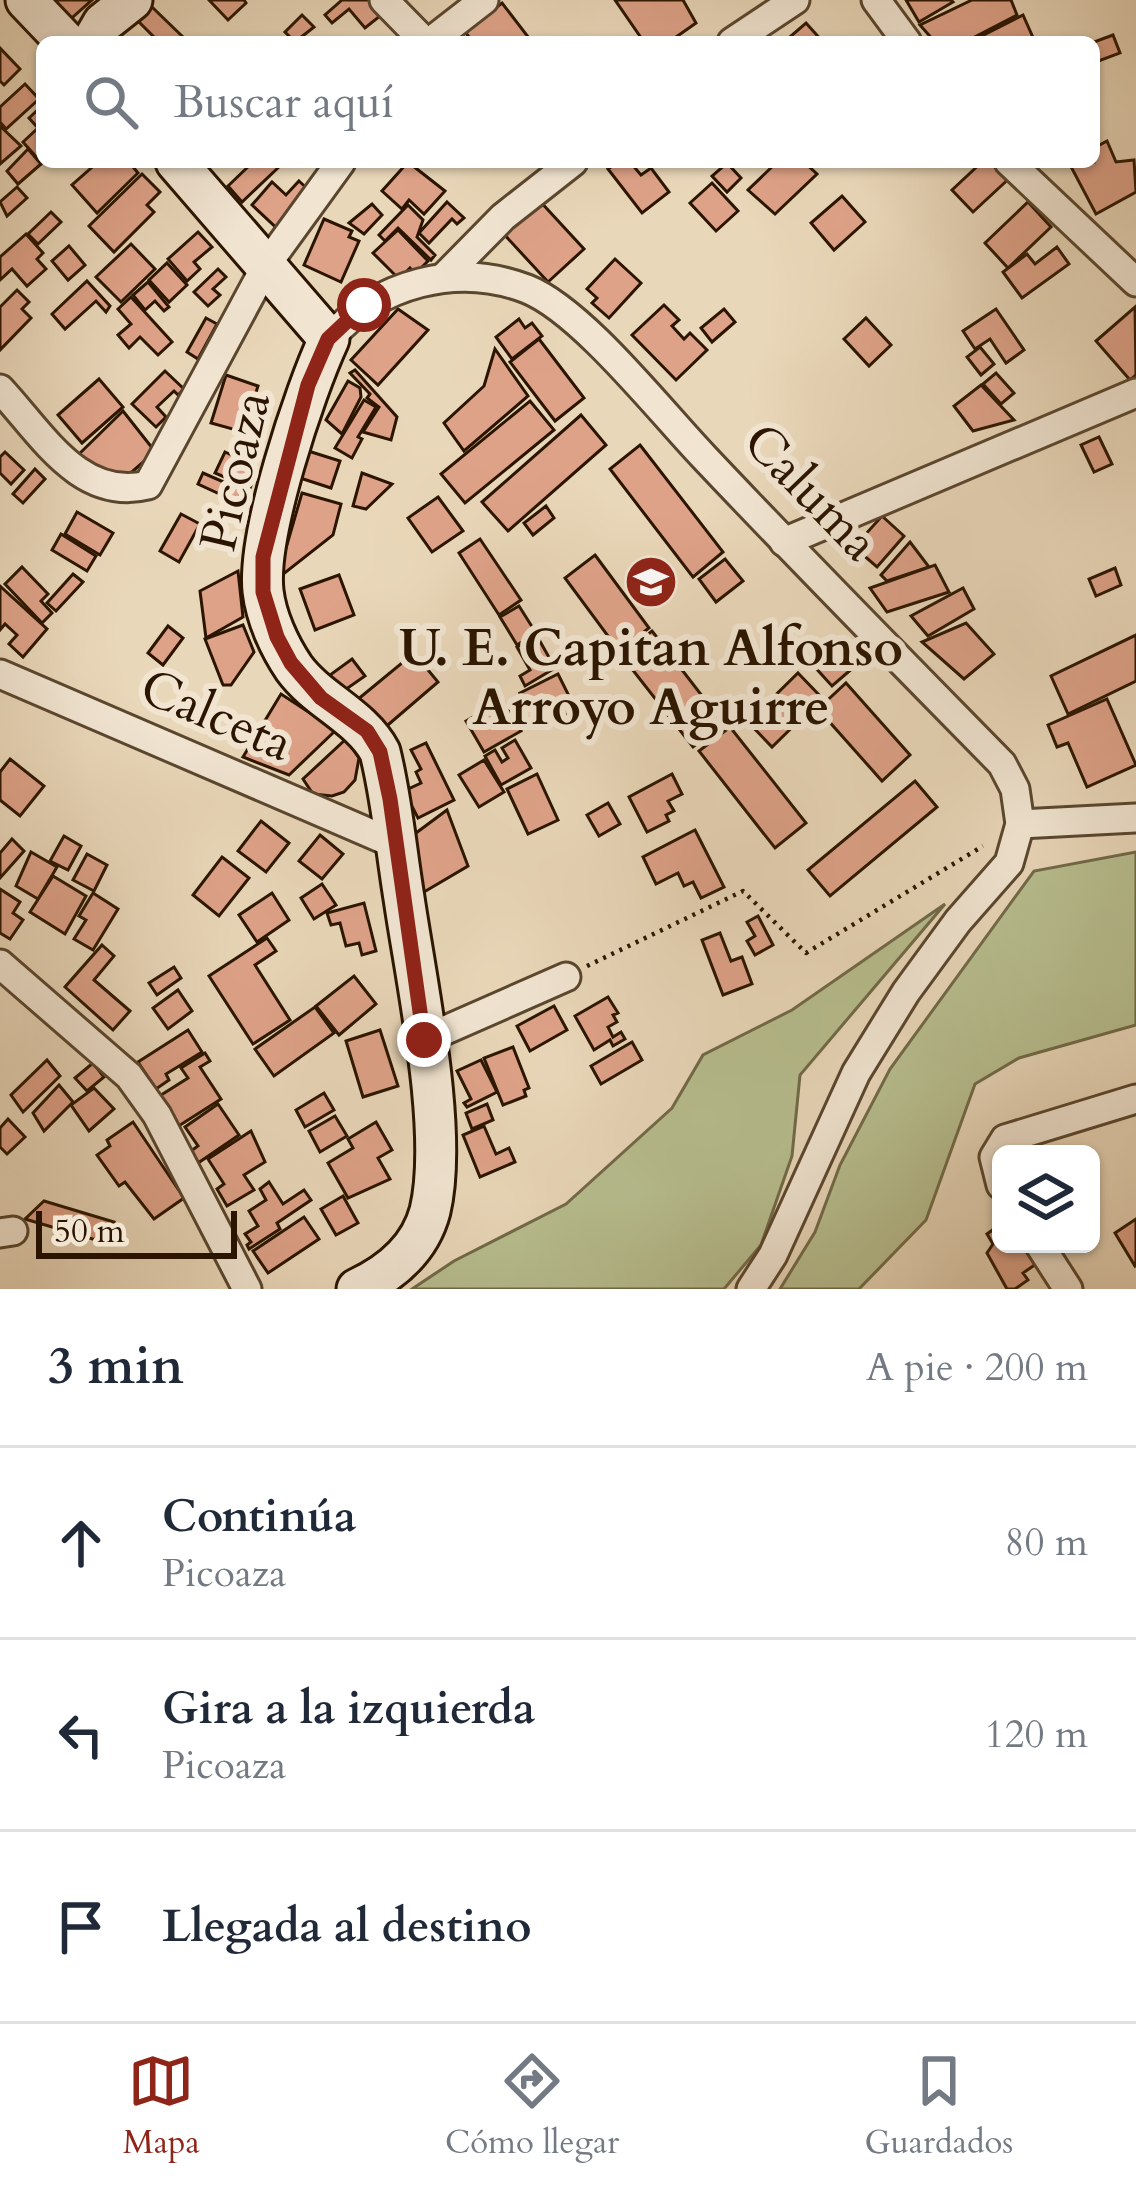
<!DOCTYPE html>
<html lang="es">
<head>
<meta charset="utf-8">
<style>
  body { margin:0; font-family:Cardo,serif; background:#f6f6f7; color:#1f2937 }
  .controls { position:absolute; right:36px; bottom:36px; display:grid; overflow:hidden; border-radius:18px; box-shadow:0 3px 9px #0004 }
  .controls button { width:108px; height:108px; display:grid; place-items:center; padding:0; border:0; border-bottom:3px solid #e0e1e3; background:#fff; color:#1f2937; font:60px sans-serif }
  .scale { position:absolute; left:36px; bottom:30px; width:201px; box-sizing:border-box; padding-left:12px; border:6px solid #2b1500; border-top:0; font-size:33px; line-height:42px; white-space:nowrap; color:#2b1500; -webkit-text-stroke:9px #f1e5d2; paint-order:stroke }
  .stop { position:absolute; width:36px; height:36px; margin:-27px; border:9px solid #8f2418; border-radius:50%; background:#fff }
  .stop.end { background:#8f2418; border-color:#fff; box-shadow:0 3px 12px #0008 }
  .list { margin:0; padding:0; list-style:none }
  h2 { display:flex; justify-content:space-between; align-items:center; height:156px; margin:0; padding:0 48px; font-size:51px }
  h2 small { font-size:39px; font-weight:400; color:#747a83 }
  .list li { display:grid; grid-template-columns:78px 1fr auto; gap:36px; align-items:center; box-sizing:border-box; height:192px; padding:0 48px; border-top:3px solid #e0e1e3 }
  .list b { display:block; font-size:45px; white-space:nowrap }
  .list p { margin:0; font-size:39px; white-space:nowrap; color:#747a83 }
  .list em { font-size:39px; font-style:normal; color:#747a83 }
  .icon { flex:none; width:66px; height:66px; fill:none; stroke:currentColor; stroke-width:2; stroke-linecap:round; stroke-linejoin:round }
  .map { position:relative; flex:none; width:1136px; height:1289px; overflow:hidden }
  .search { position:absolute; background:#fff; box-shadow:0 3px 9px #0004; left:36px; right:36px; top:36px; height:132px; display:flex; align-items:center; gap:30px; box-sizing:border-box; padding:0 42px; border-radius:18px; color:#747a83; font-size:45px }
  .sheet { height:732px; background:#fff }
  nav { display:flex; justify-content:space-around; align-items:center; box-sizing:border-box; height:168px; border-top:3px solid #e0e1e3; background:#fff; font-size:33px; color:#747a83 }
  nav a { display:grid; justify-items:center; gap:6px }
  nav .on { color:#8f2418 }
  .map>svg:first-child { display:block }
  .green { fill:#b7be8f; stroke:#716a48; stroke-width:3 }
  .building { fill:#dea288; stroke:#2b1500; stroke-width:3 }
  .lines { fill:none; stroke-linecap:round; stroke-linejoin:round }
  .street-casing { stroke:#5a462e; stroke-width:33 }
  .secondary-casing { stroke:#2b1500; stroke-width:45 }
  .path { stroke:#2b1500; stroke-width:4.5; stroke-dasharray:3 6; stroke-linecap:butt }
  .street { stroke:#f1e5d2; stroke-width:27 }
  .secondary { stroke:#f1e5d2; stroke-width:39 }
  .route { stroke:#8f2418; stroke-width:15 }
  .labels { text-anchor:middle; stroke-width:12; stroke-linejoin:round; paint-order:stroke }
  .street-label { font-size:51px; fill:#2b1500; stroke:#f1e5d2 }
  .poi-label { font-size:51px; font-weight:bold; fill:#2b1500; stroke:#f1e5d2 }
</style>
</head>
<body>
<div class="map">
<svg width="1136" height="1289" viewBox="0 0 1136 1289">
  <rect width="100%" height="100%" fill="#e9d7b9"/>
  <filter id="stains"><feTurbulence type="fractalNoise" baseFrequency=".00167" numOctaves="4"/><feColorMatrix values="0 0 0 0 .2 0 0 0 0 .09 0 0 0 0 .02 0 0 0 .5 -.17"/></filter>
  <radialGradient id="worn" r=".72"><stop offset=".6" stop-color="#630" stop-opacity="0"/><stop offset="1" stop-color="#630" stop-opacity=".3"/></radialGradient>
  <g class="green">
    <polygon points="1136,852 1136,1025 1019,1058 975,1084 926,1220 859,1289 780,1289 815,1232 840,1165 890,1069 1034,871"/>
    <polygon points="945,904 800,1075 792,1156 761,1245 724,1289 412,1289 454,1261 566,1204 672,1108 703,1055 792,1010"/>
  </g>
  <g class="building">
    <polygon points="49,0 92,0 65,24"/>
    <polygon points="209,0 244,0 246,3 228,20"/>
    <polygon points="342,0 375,0 385,12 365,28 349,9 332,23 325,15"/>
    <polygon points="615,0 683,0 696,23 669,42 644,42"/>
    <polygon points="906,0 951,0 953,2 919,22"/>
    <polygon points="972,0 1011,0 1017,15 965,42 935,42 920,25"/>
    <polygon points="502,3 532,42 473,42 465,32"/>
    <polygon points="152,7 184,38 180,42 159,42 138,21"/>
    <polygon points="302,15 314,27 295,42 285,32"/>
    <polygon points="1023,15 1035,42 970,42"/>
    <polygon points="806,23 823,42 784,42"/>
    <polygon points="1113,35 1120,53 1096,62 1094,42"/>
    <polygon points="0,48 20,69 4,85 0,81"/>
    <polygon points="25,84 39,99 6,129 0,122 0,107"/>
    <polygon points="42,106 42,157 39,160 23,142 38,128 29,118"/>
    <polygon points="0,126 21,146 0,164"/>
    <polygon points="1107,141 1116,162 1134,160 1136,192 1096,214 1069,163 1094,162 1094,148"/>
    <polygon points="28,149 41,164 18,184 7,171"/>
    <polygon points="98,162 129,162 138,173 97,213 72,185"/>
    <polygon points="253,162 281,165 242,202 228,186"/>
    <polygon points="408,162 445,191 424,214 409,200 402,209 382,191"/>
    <polygon points="618,162 630,162 641,175 651,168 669,192 642,213 608,169"/>
    <polygon points="777,162 804,162 817,174 775,214 748,190"/>
    <polygon points="982,162 1004,162 1015,173 973,212 952,190"/>
    <polygon points="727,163 741,178 727,192 712,176"/>
    <polygon points="142,174 160,192 147,205 154,212 114,252 89,226"/>
    <polygon points="299,181 315,196 282,233 252,205 272,182 286,195"/>
    <polygon points="712,183 738,211 716,231 690,203"/>
    <polygon points="17,187 27,198 7,216 0,202"/>
    <polygon points="842,196 865,222 834,250 811,223"/>
    <polygon points="537,198 584,249 548,282 501,231"/>
    <polygon points="447,202 464,218 457,224 452,219 429,243 419,233"/>
    <polygon points="1028,202 1051,227 1008,268 985,243"/>
    <polygon points="372,204 382,215 364,234 349,223"/>
    <polygon points="408,205 423,220 417,237 435,255 431,260 398,228 385,241 379,235"/>
    <polygon points="51,212 61,222 38,244 28,234"/>
    <polygon points="324,219 352,231 349,237 359,241 341,282 304,265"/>
    <polygon points="398,230 428,261 415,274 410,268 399,279 373,253"/>
    <polygon points="198,232 212,247 194,262 200,269 187,281 168,259"/>
    <polygon points="26,234 43,253 37,259 46,269 27,286 12,269 0,280 0,257"/>
    <polygon points="131,244 155,269 121,302 96,277"/>
    <polygon points="69,246 85,265 68,280 52,261"/>
    <polygon points="1057,247 1069,264 1022,298 1003,272 1027,254 1035,264"/>
    <polygon points="615,259 641,283 609,318 592,303 597,298 587,289"/>
    <polygon points="167,263 187,285 169,302 149,280"/>
    <polygon points="218,269 226,277 213,289 220,295 208,306 194,292"/>
    <polygon points="87,281 110,306 106,312 96,301 65,329 52,314"/>
    <polygon points="148,282 169,307 164,311 155,301 145,310 133,295"/>
    <polygon points="17,290 29,302 22,309 31,318 0,350 0,307"/>
    <polygon points="131,297 172,342 158,355 140,337 129,348 118,335 131,324 118,309"/>
    <polygon points="664,305 679,320 672,326 684,339 690,333 707,350 676,380 632,335"/>
    <polygon points="1135,307 1136,375 1130,380 1096,341"/>
    <polygon points="398,309 428,330 378,385 351,360"/>
    <polygon points="724,309 735,322 712,342 701,328"/>
    <polygon points="996,309 1024,350 1006,363 990,339 975,349 963,331"/>
    <polygon points="206,318 217,324 198,359 187,352"/>
    <polygon points="866,318 891,345 869,366 844,339"/>
    <polygon points="519,319 525,328 532,323 542,336 512,359 496,337"/>
    <polygon points="539,339 584,398 555,421 510,362"/>
    <polygon points="980,347 994,364 981,375 967,357"/>
    <polygon points="495,349 528,396 464,451 444,423 484,386"/>
    <polygon points="355,370 397,417 391,440 363,432 379,407 367,398 370,394 350,373"/>
    <polygon points="165,371 184,389 178,395 174,391 157,407 166,417 156,427 132,404"/>
    <polygon points="996,373 1014,393 1001,404 983,384"/>
    <polygon points="226,375 258,386 248,418 240,416 236,430 211,423"/>
    <polygon points="99,379 123,407 82,443 58,415"/>
    <polygon points="348,381 360,388 361,397 342,434 326,420"/>
    <polygon points="981,385 1014,420 973,431 954,406"/>
    <polygon points="364,400 376,407 358,437 362,439 352,458 335,448"/>
    <polygon points="530,401 554,430 465,503 441,474"/>
    <polygon points="123,411 153,449 149,457 125,478 87,468 77,456"/>
    <polygon points="581,415 606,445 508,531 482,502"/>
    <polygon points="1099,437 1112,464 1094,472 1081,445"/>
    <polygon points="640,445 723,552 693,577 610,469"/>
    <polygon points="305,450 340,461 331,488 297,477"/>
    <polygon points="5,452 24,470 11,484 0,473 0,457"/>
    <polygon points="225,452 253,465 247,478 253,481 250,488 215,473"/>
    <polygon points="35,469 45,479 23,503 13,494"/>
    <polygon points="203,473 242,490 237,502 198,484"/>
    <polygon points="362,473 392,484 366,509 353,506"/>
    <polygon points="302,493 341,504 333,535 277,579"/>
    <polygon points="438,497 463,531 432,552 408,518"/>
    <polygon points="546,506 554,518 533,535 524,523"/>
    <polygon points="77,512 113,533 100,555 65,534"/>
    <polygon points="181,514 200,524 179,562 160,551"/>
    <polygon points="882,516 904,536 877,567 854,547"/>
    <polygon points="61,534 96,556 87,571 52,550"/>
    <polygon points="480,539 521,600 499,615 459,553"/>
    <polygon points="910,542 929,567 887,581 881,575"/>
    <polygon points="595,555 649,628 619,651 565,578"/>
    <polygon points="725,559 743,581 716,602 699,579"/>
    <polygon points="935,565 949,592 887,612 870,588"/>
    <polygon points="22,567 48,594 41,601 52,613 42,623 5,584"/>
    <polygon points="1115,568 1121,585 1096,596 1089,579"/>
    <polygon points="238,571 243,617 206,638 200,591"/>
    <polygon points="73,574 83,582 56,611 47,603"/>
    <polygon points="339,575 354,615 315,630 300,589"/>
    <polygon points="0,586 47,629 23,657 9,644 17,635 5,624 0,630"/>
    <polygon points="963,588 974,609 928,636 911,616"/>
    <polygon points="519,606 536,633 517,645 500,617"/>
    <polygon points="966,623 994,654 964,679 922,642"/>
    <polygon points="243,625 254,652 231,685 223,685 205,639"/>
    <polygon points="168,626 183,638 163,665 148,653"/>
    <polygon points="652,631 723,723 693,747 621,655"/>
    <polygon points="1136,635 1136,681 1068,714 1051,676"/>
    <polygon points="537,636 555,668 525,686 520,676 530,670 517,647"/>
    <polygon points="835,645 854,667 832,686 813,665"/>
    <polygon points="414,653 438,682 382,730 357,700"/>
    <polygon points="352,659 365,676 342,692 330,675"/>
    <polygon points="798,673 822,698 772,747 748,722"/>
    <polygon points="558,674 576,710 544,727 520,693"/>
    <polygon points="846,683 910,755 882,781 818,709"/>
    <polygon points="281,694 336,730 289,775 243,757"/>
    <polygon points="1107,699 1136,765 1087,787 1068,743 1057,747 1048,725"/>
    <polygon points="503,700 521,731 484,752 466,721"/>
    <polygon points="730,727 806,823 775,848 699,751"/>
    <polygon points="346,739 359,758 355,780 344,792 332,796 313,794 303,779"/>
    <polygon points="515,740 531,768 501,785 485,756 495,750 502,762 508,758 502,748"/>
    <polygon points="426,743 454,800 418,818 404,791 421,783 416,772 421,769 411,750"/>
    <polygon points="10,759 44,786 20,816 0,800 0,772"/>
    <polygon points="484,760 504,792 479,807 459,775"/>
    <polygon points="537,774 558,820 528,834 507,789"/>
    <polygon points="672,774 682,794 668,801 674,811 666,815 669,821 647,832 629,797"/>
    <polygon points="915,781 937,807 830,896 808,870"/>
    <polygon points="608,803 620,824 599,836 587,815"/>
    <polygon points="447,810 468,866 424,892 412,836"/>
    <polygon points="261,821 289,843 266,872 238,851"/>
    <polygon points="695,830 724,887 701,898 693,882 684,886 678,873 656,884 643,857"/>
    <polygon points="320,835 343,854 322,879 299,861"/>
    <polygon points="64,836 81,846 68,870 50,861"/>
    <polygon points="12,839 24,851 0,878 0,853"/>
    <polygon points="31,852 57,867 38,899 16,886"/>
    <polygon points="87,854 107,865 94,891 73,880"/>
    <polygon points="222,857 249,878 219,916 193,895"/>
    <polygon points="53,876 86,896 65,934 30,912"/>
    <polygon points="322,884 336,905 314,919 301,898"/>
    <polygon points="0,889 20,902 13,913 23,920 10,939 0,933"/>
    <polygon points="93,893 118,909 93,950 74,939 86,920 79,916"/>
    <polygon points="272,893 289,920 257,942 239,915"/>
    <polygon points="364,903 376,951 362,955 359,943 346,946 340,923 331,925 327,913"/>
    <polygon points="758,916 773,945 755,955 747,941 755,936 747,922"/>
    <polygon points="720,933 731,961 742,957 752,984 723,995 702,940"/>
    <polygon points="267,938 276,951 255,965 290,1020 253,1044 209,976"/>
    <polygon points="102,945 114,956 94,980 130,1011 113,1030 65,987"/>
    <polygon points="174,967 181,978 157,995 149,983"/>
    <polygon points="354,976 376,1004 339,1035 316,1006"/>
    <polygon points="178,990 192,1011 168,1029 153,1008"/>
    <polygon points="608,997 618,1013 613,1015 617,1022 608,1027 613,1037 621,1032 625,1039 613,1046 610,1040 594,1050 575,1016"/>
    <polygon points="554,1006 567,1030 530,1051 517,1026"/>
    <polygon points="315,1007 334,1033 274,1076 255,1049"/>
    <polygon points="188,1030 202,1052 166,1074 169,1080 156,1089 138,1062"/>
    <polygon points="380,1030 398,1086 363,1097 346,1041"/>
    <polygon points="632,1042 642,1060 601,1084 591,1066"/>
    <polygon points="513,1047 529,1088 524,1090 526,1096 503,1105 484,1058"/>
    <polygon points="205,1053 210,1061 200,1067 221,1099 177,1127 158,1097 188,1078 181,1068"/>
    <polygon points="47,1060 60,1076 23,1112 11,1095"/>
    <polygon points="481,1060 497,1092 467,1107 464,1103 471,1099 457,1071"/>
    <polygon points="93,1063 104,1077 87,1091 75,1078"/>
    <polygon points="59,1085 73,1102 44,1131 33,1113"/>
    <polygon points="94,1088 114,1109 89,1131 71,1105"/>
    <polygon points="324,1093 334,1110 305,1127 296,1110"/>
    <polygon points="218,1104 239,1135 198,1163 191,1151 198,1146 185,1127"/>
    <polygon points="487,1104 493,1120 472,1129 466,1113"/>
    <polygon points="335,1116 347,1136 320,1152 309,1131"/>
    <polygon points="8,1119 25,1137 7,1154 0,1147 0,1128"/>
    <polygon points="133,1122 184,1198 154,1219 125,1182 119,1186 97,1155 110,1146 107,1140"/>
    <polygon points="376,1122 392,1150 378,1158 390,1179 348,1198 328,1163 353,1148 348,1139"/>
    <polygon points="484,1126 496,1154 509,1148 515,1162 480,1177 463,1135"/>
    <polygon points="251,1131 265,1162 244,1175 254,1190 227,1206 217,1189 224,1184 208,1159"/>
    <polygon points="269,1182 283,1204 304,1190 311,1200 277,1223 280,1229 249,1249 247,1245 251,1242 245,1234 258,1226 249,1211 266,1200 260,1189"/>
    <polygon points="343,1196 358,1223 336,1235 321,1209"/>
    <polygon points="44,1201 114,1222 106,1243 25,1219"/>
    <polygon points="304,1217 319,1239 268,1273 253,1251"/>
    <polygon points="1136,1219 1136,1265 1135,1266 1115,1233"/>
    <polygon points="1001,1224 1001,1244 1027,1244 1039,1262 1023,1273 1028,1280 1015,1289 1007,1289 987,1253 993,1244 987,1234"/>
  </g>
  <g class="lines">
    <g class="street-casing">
      <g id="street">
        <polyline points="384,0 425,42"/>
        <polyline points="876,0 907,42"/>
        <polyline points="430,42 484,0"/>
        <polyline points="732,42 795,0"/>
        <polyline points="1009,162 1136,282"/>
        <polyline points="444,277 503,217 573,162"/>
        <path d="M329,339C378,283 457,262 527,289C582,311 660,411 704,457C802,561 902,662 1002,764L1015,789L1020,824L1009,863L958,921L906,992L856,1073L773,1255L751,1289"/>
        <path d="M0,389C42,434 80,502 148,485L267,264L341,162"/>
        <polyline points="784,542 1136,393"/>
        <polyline points="0,674 395,844"/>
        <polyline points="1020,824 1136,818"/>
        <polyline points="0,964 129,1076 157,1115 247,1289"/>
        <polyline points="423,1040 566,977"/>
        <polyline points="1001,1185 994,1157 1005,1139 1136,1099"/>
        <polyline points="0,1233 13,1231"/>
        <polyline points="1039,1244 1068,1289"/>
      </g>
    </g>
    <g class="secondary-casing">
      <g id="secondary">
        <polyline points="26,0 66,42"/>
        <polyline points="92,42 103,23 132,0"/>
        <path d="M176,162L329,339C304,393 257,534 263,591C266,617 279,646 294,668C318,701 361,716 380,752C392,800 396,849 404,898C416,981 449,1132 430,1211C420,1249 391,1273 357,1289"/>
      </g>
    </g>
    <polyline class="path" points="587,966 743,891 806,953 983,846"/>
    <use href="#street" class="street"/>
    <use href="#secondary" class="secondary"/>
  </g>
  <g class="lines">
    <polyline class="route" points="364,305 328,339 308,385 263,557 263,592 277,637 291,663 321,698 367,731 380,752 390,799 424,1040"/>
  </g>
  <defs>
    <g id="school-disc" transform="scale(2.7)"><circle r="9.5" fill="#8f2418" stroke="#f1e5d2"/><path d="M0-5L7-2L0 1L-7-2ZM-4 1L0 2.5L4 1V4Q0 6-4 4Z" fill="#fff"/></g>
  </defs>
  <g fill-rule="evenodd">
    <use href="#school-disc" x="651" y="582"/>
  </g>
  <g class="labels">
    <g class="street-label">
      <text transform="translate(234 471) rotate(-77)" y="18">Picoaza</text>
      <text transform="translate(812 491) rotate(46)" y="18">Caluma</text>
      <text transform="translate(217 714) rotate(23)" y="18">Calceta</text>
    </g>
    <g class="poi-label">
      <text x="651" y="665">U. E. Capitan Alfonso<tspan x="651" dy="59">Arroyo Aguirre</tspan></text>
    </g>
  </g>
  <rect width="100%" height="100%" filter="url(#stains)"/>
  <rect width="100%" height="100%" fill="url(#worn)"/>
</svg>
<div class="controls">
<button><svg class="icon" aria-label="layers" viewBox="0 0 24 24"><path d="M12 4l9 5-9 5-9-5zM3 14l9 5 9-5"/></svg></button>
</div>
<div class="scale">50 m</div>
<div class="stop" style="left:364px;top:305px"></div>
<div class="stop end" style="left:424px;top:1040px"></div>
<div class="search"><svg class="icon" aria-label="search" viewBox="0 0 24 24"><circle cx="10" cy="10" r="6"/><path d="M15 15l6 6"/></svg>Buscar aquí</div>
</div>
<section class="sheet">
<h2>3 min<small>A pie · 200 m</small></h2>
<ul class="list">
<li><svg class="icon" aria-label="ahead" viewBox="0 0 24 24"><path d="M12 20V5M6 11l6-6 6 6"/></svg><div><b>Continúa</b><p>Picoaza</p></div><em>80 m</em></li>
<li><svg class="icon" aria-label="left" viewBox="0 0 24 24"><path d="M17 20v-9H6M10 6l-5 5 5 5"/></svg><div><b>Gira a la izquierda</b><p>Picoaza</p></div><em>120 m</em></li>
<li><svg class="icon" aria-label="arrive" viewBox="0 0 24 24"><path d="M6 21V4h12l-3 4 3 4H6"/></svg><div><b>Llegada al destino</b></div></li>
</ul>
</section>
<nav>
<a class="on"><svg class="icon" aria-label="map" viewBox="0 0 24 24"><path d="M3 6l6-2 6 2 6-2v14l-6 2-6-2-6 2zM9 4v14M15 6v14"/></svg>Mapa</a>
<a><svg class="icon" aria-label="directions" viewBox="0 0 24 24"><path d="M12 3l9 9-9 9-9-9zM9 14v-3h6M13 9l2 2-2 2"/></svg>Cómo llegar</a>
<a><svg class="icon" aria-label="saved" viewBox="0 0 24 24"><path d="M7 4h10v16l-5-4-5 4z"/></svg>Guardados</a>
</nav>
</body>
</html>
